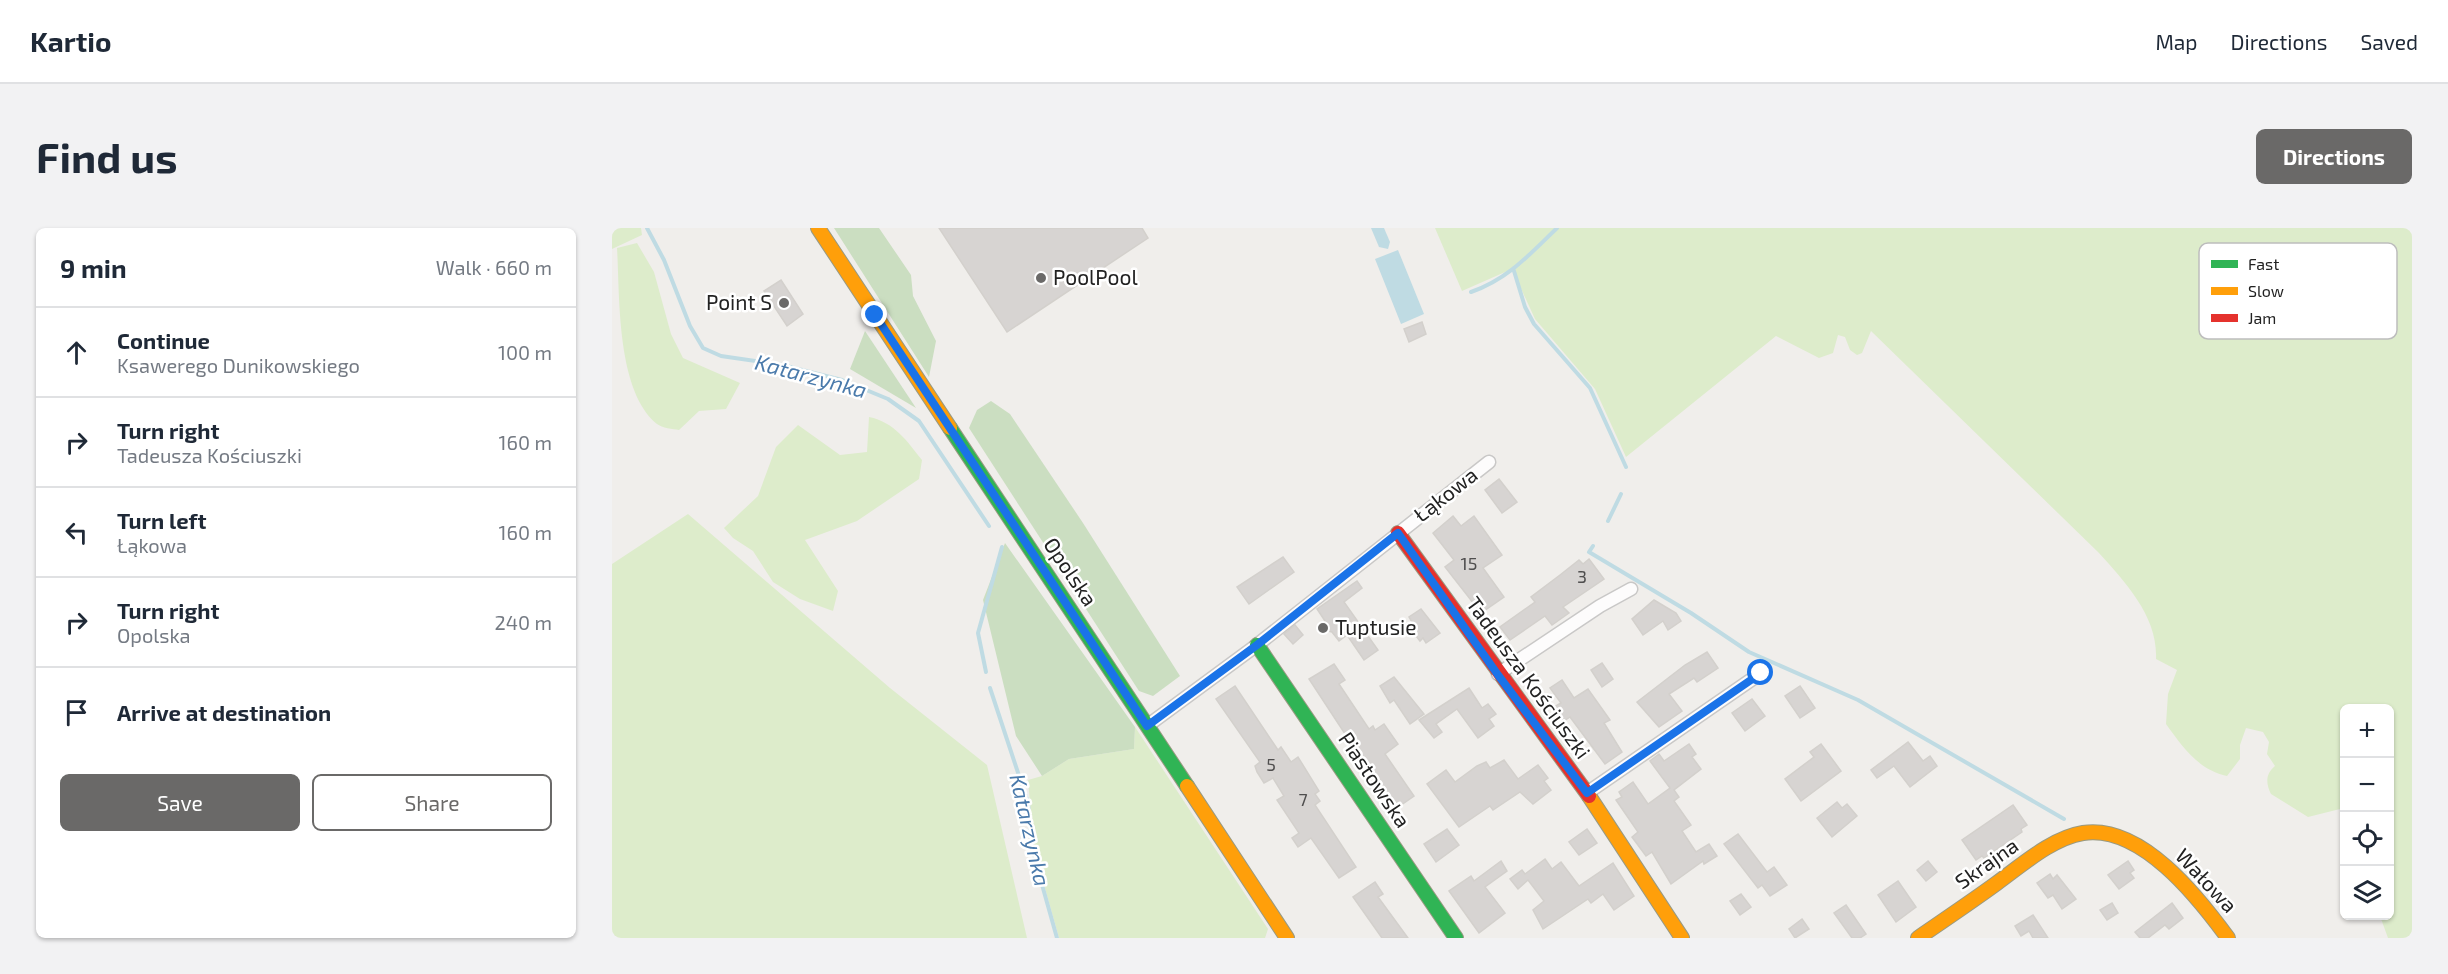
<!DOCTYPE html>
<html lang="en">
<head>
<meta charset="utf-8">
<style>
  body { margin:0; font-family:"Exo 2",sans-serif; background:#f2f2f3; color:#1f2937 }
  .controls { position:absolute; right:18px; bottom:18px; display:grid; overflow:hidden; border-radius:9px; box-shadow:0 2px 4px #0004 }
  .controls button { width:54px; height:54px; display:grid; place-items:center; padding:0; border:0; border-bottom:2px solid #e0e1e3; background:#fff; color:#1f2937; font:30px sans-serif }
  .stop { position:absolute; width:18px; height:18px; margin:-14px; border:4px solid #1a73e8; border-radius:50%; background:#fff }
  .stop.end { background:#1a73e8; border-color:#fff; box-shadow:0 2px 6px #0008 }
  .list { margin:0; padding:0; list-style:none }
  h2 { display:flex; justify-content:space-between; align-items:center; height:78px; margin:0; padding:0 24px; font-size:26px }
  h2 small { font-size:20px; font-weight:400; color:#747a83 }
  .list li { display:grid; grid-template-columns:39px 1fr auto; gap:18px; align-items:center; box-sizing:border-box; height:90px; padding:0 24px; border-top:2px solid #e0e1e3 }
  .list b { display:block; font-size:22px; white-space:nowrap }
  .list p { margin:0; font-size:20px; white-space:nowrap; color:#747a83 }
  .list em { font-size:20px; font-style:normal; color:#747a83 }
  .actions { display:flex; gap:12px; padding:18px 24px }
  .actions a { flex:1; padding:14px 0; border:2px solid #6a6968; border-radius:9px; text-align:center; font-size:21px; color:#6a6968 }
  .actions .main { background:#6a6968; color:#fff }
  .icon { flex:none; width:33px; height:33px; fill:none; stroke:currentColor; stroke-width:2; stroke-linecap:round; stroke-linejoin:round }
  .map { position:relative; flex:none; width:1800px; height:710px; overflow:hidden; border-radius:9px }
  header { display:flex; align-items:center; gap:36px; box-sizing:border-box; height:84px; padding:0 30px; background:#fff; border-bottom:2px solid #e0e1e3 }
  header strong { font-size:28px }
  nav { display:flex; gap:33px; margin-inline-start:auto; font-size:21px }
  .intro { display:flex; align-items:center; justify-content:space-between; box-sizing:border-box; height:144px; padding:0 36px }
  h1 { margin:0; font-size:42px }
  .button { padding:15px 27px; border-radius:9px; background:#6a6968; color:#fff; font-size:21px; font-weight:700 }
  main { display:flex; gap:36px; padding:0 36px }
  aside { flex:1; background:#fff; border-radius:9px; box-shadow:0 2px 4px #0004 }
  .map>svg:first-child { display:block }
  .grass { fill:#ddeccb }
  .forest { fill:#cbdec1 }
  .water { fill:#bfdbe3 }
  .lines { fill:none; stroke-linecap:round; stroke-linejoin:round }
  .stream { stroke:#bfdbe3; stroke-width:4 }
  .building { fill:#d7d4d2; stroke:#d3d0cc; stroke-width:1.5 }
  .street-casing { stroke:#c9c8c7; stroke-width:15 }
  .fast-casing { stroke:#999a82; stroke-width:16 }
  .slow-casing { stroke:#999a82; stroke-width:16 }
  .jam-casing { stroke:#999a82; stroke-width:16 }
  .street { stroke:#fdfcfc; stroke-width:12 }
  .fast { stroke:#30b455; stroke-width:14 }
  .slow { stroke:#ff9f0a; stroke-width:14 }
  .jam { stroke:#e5322d; stroke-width:14 }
  .route { stroke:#1a73e8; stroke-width:8 }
  .poi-dot { fill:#6a6968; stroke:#fff; stroke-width:2 }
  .labels { text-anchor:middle; stroke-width:5; stroke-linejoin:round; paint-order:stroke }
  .number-label { font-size:18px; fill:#4f4e4e }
  .poi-label { font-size:21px; fill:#222; stroke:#fff; text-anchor:start }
  .street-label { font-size:21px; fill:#222; stroke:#fff }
  .water-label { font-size:22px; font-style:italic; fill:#4a7aab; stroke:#fff }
  .key { fill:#fff; stroke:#bdbdbd; stroke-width:1.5 }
  .key-label { font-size:16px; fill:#222 }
</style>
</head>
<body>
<header>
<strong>Kartio</strong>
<nav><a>Map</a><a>Directions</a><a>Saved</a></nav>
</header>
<div class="intro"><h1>Find us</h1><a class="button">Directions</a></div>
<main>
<aside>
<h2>9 min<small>Walk · 660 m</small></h2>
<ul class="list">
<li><svg class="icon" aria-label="ahead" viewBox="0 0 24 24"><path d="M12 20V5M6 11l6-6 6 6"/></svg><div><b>Continue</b><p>Ksawerego Dunikowskiego</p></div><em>100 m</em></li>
<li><svg class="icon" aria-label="right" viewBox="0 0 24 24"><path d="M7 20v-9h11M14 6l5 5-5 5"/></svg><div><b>Turn right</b><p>Tadeusza Kościuszki</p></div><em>160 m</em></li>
<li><svg class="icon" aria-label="left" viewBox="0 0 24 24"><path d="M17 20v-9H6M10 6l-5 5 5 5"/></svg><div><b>Turn left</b><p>Łąkowa</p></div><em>160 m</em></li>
<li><svg class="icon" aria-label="right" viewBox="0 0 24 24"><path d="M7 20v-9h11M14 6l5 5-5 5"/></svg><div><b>Turn right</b><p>Opolska</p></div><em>240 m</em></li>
<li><svg class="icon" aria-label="arrive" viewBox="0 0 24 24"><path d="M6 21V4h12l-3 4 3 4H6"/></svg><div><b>Arrive at destination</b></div></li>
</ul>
<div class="actions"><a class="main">Save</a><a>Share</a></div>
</aside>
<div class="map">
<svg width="1800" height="710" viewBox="0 0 1800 710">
  <rect width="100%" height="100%" fill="#f0eeeb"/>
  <g class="grass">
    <polygon points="0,0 29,0 30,7 0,21"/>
    <path d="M823,0H1800V710H1776L1768,688H1778V481H1732V610L1728,581L1696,589L1659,566C1654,556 1653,546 1663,538L1655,526L1657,514L1651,504L1634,500L1628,517V531L1615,548C1586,542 1570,518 1554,496L1556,466L1565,442L1544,431C1546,389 1514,355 1487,325L1259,103L1250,125L1245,127L1238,122L1233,109L1226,107L1221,125L1207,130L1164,108L1014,229L983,161L923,91L900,41L850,63Z"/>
    <path d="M25,15L42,44L59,106L71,130L128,155L114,181L87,183L67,202C61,201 50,200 45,196C4,162 8,68 5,20Z"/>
    <path d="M257,189C282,194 295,213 310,232L307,251L245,293L193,312L226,363L221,383L188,371L161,354L141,323L121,310L112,300L146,268L164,219L186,197L228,227L255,224Z"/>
    <polygon points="76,286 278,460 375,537 415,710 0,710 0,336"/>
    <polygon points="523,499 656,701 653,710 447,710 422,621 416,552 430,548 457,531 522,521"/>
  </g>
  <g class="forest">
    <polygon points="222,0 267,0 299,47 301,68 324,113 317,149"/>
    <polygon points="253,103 304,180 238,141"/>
    <polygon points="379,173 398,186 471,295 568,448 541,468 527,463 357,200 365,182"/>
    <polygon points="393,315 523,499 522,521 457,531 430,548 404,508 371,372"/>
  </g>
  <g class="water">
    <polygon points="759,0 772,0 778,14 776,21 767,19"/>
    <polygon points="786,22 812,86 789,96 763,31"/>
  </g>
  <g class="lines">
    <g class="stream">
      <polyline points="35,0 52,32 78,98 91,120 109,128 170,137 230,152 276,171 307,193 377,298"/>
      <polyline points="902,43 913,79 922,96 978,160 1014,239"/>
      <path d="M859,64C896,51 917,27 945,0"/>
      <polyline points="996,293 1009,266"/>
      <polyline points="981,318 977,324 1079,385 1137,424 1246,472 1452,591"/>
      <polyline points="374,444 366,405 390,319"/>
      <polyline points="378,460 416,575 420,621 445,710"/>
    </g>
  </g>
  <g class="building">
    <polygon points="327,0 530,0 536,10 395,104"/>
    <polygon points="169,52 191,86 175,98 152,63"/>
    <polygon points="810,94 814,106 797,114 792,101"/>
    <polygon points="887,251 905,274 890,285 873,262"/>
    <polygon points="841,288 849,298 862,288 890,327 871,340 892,369 869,385 833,339 842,332 821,305"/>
    <polygon points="671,329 682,344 637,376 625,359"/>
    <polygon points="977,331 992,351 951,379 957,385 940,397 933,388 898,412 888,399 923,374 919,369 948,347 967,332 971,336"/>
    <polygon points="745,353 750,360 732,374 766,422 752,432 735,407 727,413 720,404 716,403 717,399 705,381"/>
    <polygon points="1042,372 1064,385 1069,393 1056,402 1051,393 1031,407 1020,391"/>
    <polygon points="809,381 828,405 814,415 811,410 808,413 801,404 804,401 797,389"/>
    <polygon points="683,397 691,407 681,416 672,406"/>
    <polygon points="1095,424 1106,440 1085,454 1082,450 1057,466 1070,483 1047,499 1025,474 1073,437"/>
    <polygon points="990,435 1001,451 990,459 979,442"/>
    <polygon points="722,436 733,452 727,456 757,501 761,498 763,502 772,496 786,516 773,526 802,568 782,582 748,528 745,530 737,520 741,518 697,451"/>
    <polygon points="782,449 812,486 798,496 782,472 778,475 768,458"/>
    <polygon points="950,452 962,470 976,461 998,492 992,495 1010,524 993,536 958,489 952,493 942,479 949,475 938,460"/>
    <polygon points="623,458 666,522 669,519 679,534 686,529 707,563 703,566 708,573 703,577 744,639 727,650 699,610 686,619 680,610 687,605 665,572 672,568 661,550 652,555 645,544 643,538 648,534 604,471"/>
    <polygon points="1188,458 1203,480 1188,490 1173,468"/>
    <polygon points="857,460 870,480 876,476 884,486 877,491 882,498 866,510 845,481 824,496 830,504 822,510 807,492"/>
    <polygon points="1140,471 1153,488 1133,503 1120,485"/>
    <polygon points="1296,514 1311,533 1318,528 1325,538 1298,559 1282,538 1265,550 1259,542"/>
    <polygon points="1077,516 1084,526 1080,529 1089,541 1062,562 1067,569 1062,573 1079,597 1070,603 1084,624 1097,616 1105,628 1092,636 1091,633 1059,656 1040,624 1034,628 1020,609 1026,604 1004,572 1010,569 1007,564 1021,554 1036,576 1058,560 1038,533 1047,526 1052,533"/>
    <polygon points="1209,516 1229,543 1189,573 1173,551 1202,529 1198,524"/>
    <polygon points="892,532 906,551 926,537 936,550 932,553 939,562 921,576 908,564 881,582 878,578 847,599 815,556 834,542 843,554 865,538 874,534 878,540"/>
    <polygon points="1225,574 1230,580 1235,576 1245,588 1220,609 1205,590"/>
    <polygon points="1401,577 1415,597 1409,601 1410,604 1372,630 1370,628 1364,632 1350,612"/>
    <polygon points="835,601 847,617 824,634 812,616"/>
    <polygon points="975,601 985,615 967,627 957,614"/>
    <polygon points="1126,606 1155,644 1162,639 1175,657 1158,668 1150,657 1146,660 1112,616"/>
    <polygon points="933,631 940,641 949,634 967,658 1001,635 1022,668 1002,682 991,666 979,675 976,671 931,701 921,682 932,673 916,652 906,661 898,651 910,642 913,646"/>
    <polygon points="889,633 895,643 873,659 893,685 867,705 837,663 859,648 862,653"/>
    <polygon points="1316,633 1325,644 1314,653 1305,642"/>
    <polygon points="1516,633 1522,642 1518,645 1522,650 1507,661 1496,647"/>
    <polygon points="1438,646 1441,651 1445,647 1464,671 1450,681 1441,667 1436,670 1425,655"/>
    <polygon points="1286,653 1304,679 1284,694 1266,667"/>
    <polygon points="763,654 771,666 766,669 796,710 770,710 741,669"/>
    <polygon points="1129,666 1139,679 1128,687 1118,673"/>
    <polygon points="1500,675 1506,685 1495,692 1488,682"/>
    <polygon points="1560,675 1571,690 1557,701 1553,697 1536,710 1528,710 1523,704"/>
    <polygon points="1234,677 1254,706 1248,710 1240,710 1222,685"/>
    <polygon points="1421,687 1436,710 1421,710 1417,703 1409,708 1403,698"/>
    <polygon points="1190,691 1197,701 1183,710 1177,701"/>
  </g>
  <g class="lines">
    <g class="street-casing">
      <g id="street">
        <polyline points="886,446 988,378 1019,361"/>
        <polyline points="535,498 645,417 877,234"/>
        <polyline points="975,565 1149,445"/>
      </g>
    </g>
    <g class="fast-casing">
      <g id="fast">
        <polyline points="338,200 575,558"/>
        <polyline points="645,417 844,710"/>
      </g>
    </g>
    <g class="slow-casing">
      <g id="slow">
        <polyline points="206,0 338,200"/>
        <polyline points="575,558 675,710"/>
        <polyline points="977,568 1070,710"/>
        <path d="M1306,710C1332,692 1359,674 1385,655C1410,637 1440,610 1471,605C1529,596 1586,669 1616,710"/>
      </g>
    </g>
    <g class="jam-casing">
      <polyline id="jam" points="786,305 977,568"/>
    </g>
    <use href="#street" class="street"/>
    <use href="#fast" class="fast"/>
    <use href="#slow" class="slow"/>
    <use href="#jam" class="jam"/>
  </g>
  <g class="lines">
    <polyline class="route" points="263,87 535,498 645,417 786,305 886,447 975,565 1149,445"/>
  </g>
  <g class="poi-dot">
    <circle cx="429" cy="50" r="6"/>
    <circle cx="172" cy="75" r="6"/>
    <circle cx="711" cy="400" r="6"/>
  </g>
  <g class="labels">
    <g class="number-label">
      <text x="857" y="342">15</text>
      <text x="970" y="355">3</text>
      <text x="659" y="543">5</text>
      <text x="691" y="578">7</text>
    </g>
    <g class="poi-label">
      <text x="441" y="57">PoolPool</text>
      <text x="160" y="82" text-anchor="end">Point S</text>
      <text x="723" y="407">Tuptusie</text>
    </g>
    <g class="street-label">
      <text transform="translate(834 267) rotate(-38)" y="7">Łąkowa</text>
      <text transform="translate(458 344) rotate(56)" y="7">Opolska</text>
      <text transform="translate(916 450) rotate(54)" y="7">Tadeusza Kościuszki</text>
      <text transform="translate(762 552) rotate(56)" y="7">Piastowska</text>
      <text transform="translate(1375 636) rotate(-35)" y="7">Skrajna</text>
      <text transform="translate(1594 653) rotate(47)" y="7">Wałowa</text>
    </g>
    <g class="water-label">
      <text transform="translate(199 148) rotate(15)" y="8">Katarzynka</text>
      <text transform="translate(418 602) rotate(77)" y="8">Katarzynka</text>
    </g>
  </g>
  <rect x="1587" y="15" width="198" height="96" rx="9" class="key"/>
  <rect x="1599" y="32" width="27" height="8" fill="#30b455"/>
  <rect x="1599" y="59" width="27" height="8" fill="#ff9f0a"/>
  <rect x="1599" y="86" width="27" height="8" fill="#e5322d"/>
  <g class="key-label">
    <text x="1636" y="42">Fast</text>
    <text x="1636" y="69">Slow</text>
    <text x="1636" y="96">Jam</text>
  </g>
</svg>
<div class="controls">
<button>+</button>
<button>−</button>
<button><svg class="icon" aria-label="locate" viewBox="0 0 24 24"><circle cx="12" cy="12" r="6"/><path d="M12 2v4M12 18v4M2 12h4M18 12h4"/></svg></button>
<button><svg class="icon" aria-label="layers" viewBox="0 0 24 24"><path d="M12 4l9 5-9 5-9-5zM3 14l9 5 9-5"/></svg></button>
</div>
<div class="stop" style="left:1149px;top:445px"></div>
<div class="stop end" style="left:263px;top:87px"></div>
</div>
</main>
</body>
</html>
